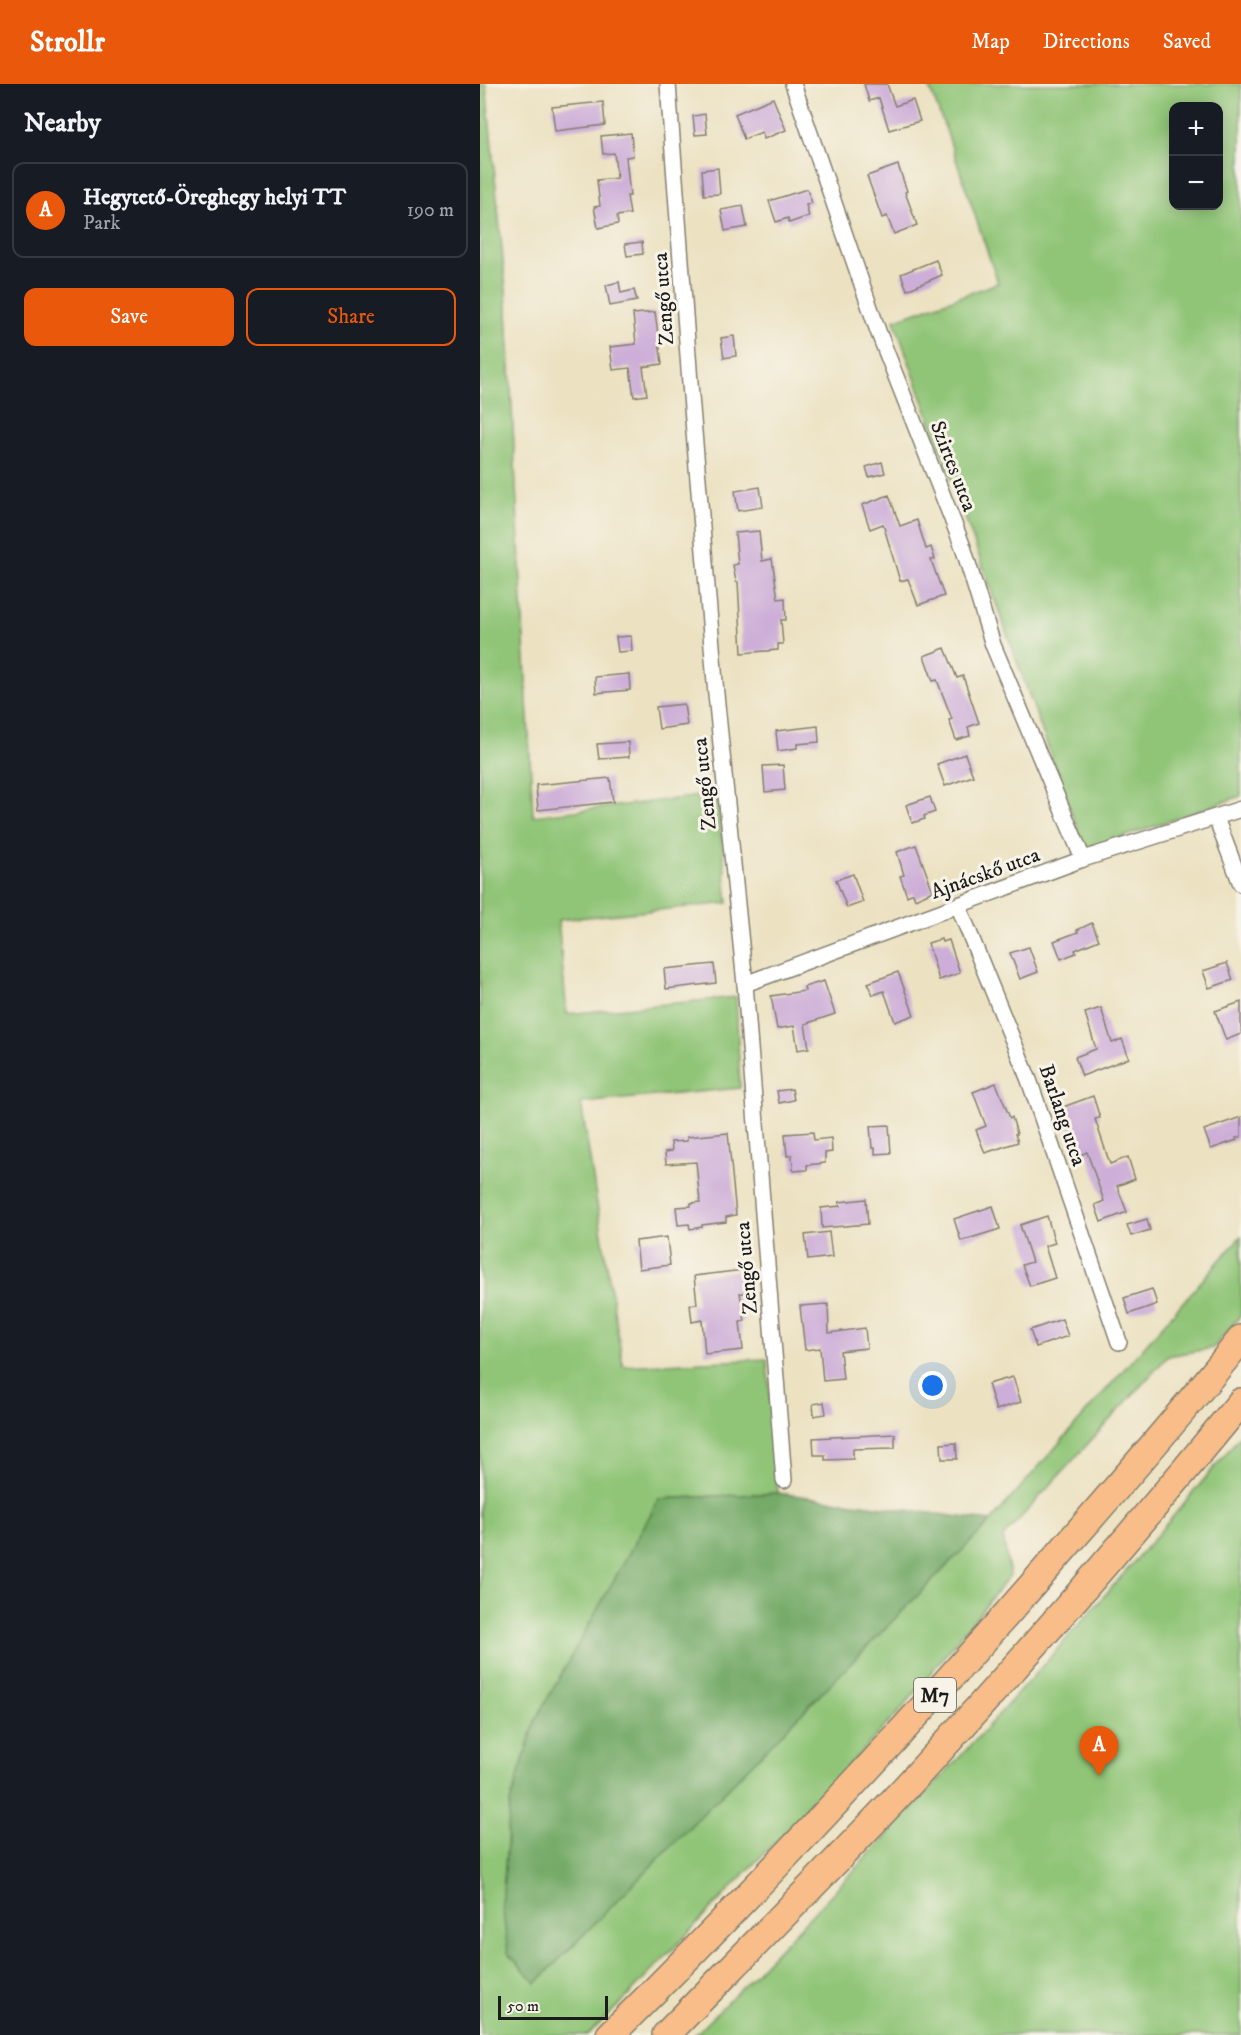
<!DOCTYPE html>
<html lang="en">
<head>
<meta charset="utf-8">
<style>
  body { margin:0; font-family:"IM FELL DW Pica",serif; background:#20242c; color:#f1f3f6 }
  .controls { position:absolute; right:18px; top:18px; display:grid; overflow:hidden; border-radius:12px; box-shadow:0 3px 15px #0003 }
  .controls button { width:54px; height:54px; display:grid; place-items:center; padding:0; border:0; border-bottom:2px solid #363941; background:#171b24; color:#f1f3f6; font:30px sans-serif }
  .scale { position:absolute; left:18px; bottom:15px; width:110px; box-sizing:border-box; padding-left:6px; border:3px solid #1c1c1c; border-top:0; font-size:16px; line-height:21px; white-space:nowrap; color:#1c1c1c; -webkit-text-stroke:4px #f7f3e8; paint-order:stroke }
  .you { position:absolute; left:453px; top:1302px; width:21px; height:21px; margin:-15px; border:4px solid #fff; border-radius:50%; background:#1a73e8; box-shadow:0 0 0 9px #1a73e833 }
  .badge { display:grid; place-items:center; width:39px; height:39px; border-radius:50%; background:#ea580c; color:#fff; font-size:20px; font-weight:700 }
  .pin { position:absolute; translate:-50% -50px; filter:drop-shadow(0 2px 3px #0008) }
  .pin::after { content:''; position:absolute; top:32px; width:21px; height:18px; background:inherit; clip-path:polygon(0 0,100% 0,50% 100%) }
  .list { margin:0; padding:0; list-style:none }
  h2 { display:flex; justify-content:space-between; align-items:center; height:78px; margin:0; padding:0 24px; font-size:26px }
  h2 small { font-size:20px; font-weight:400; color:#9ea1a6 }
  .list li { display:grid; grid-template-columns:39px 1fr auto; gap:18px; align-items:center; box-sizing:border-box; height:96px; margin:0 12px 12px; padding:0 12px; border:2px solid #363941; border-radius:12px }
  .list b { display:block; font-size:22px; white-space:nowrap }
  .list p { margin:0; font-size:20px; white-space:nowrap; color:#9ea1a6 }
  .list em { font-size:20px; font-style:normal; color:#9ea1a6 }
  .actions { display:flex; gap:12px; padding:18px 24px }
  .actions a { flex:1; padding:14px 0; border:2px solid #ea580c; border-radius:12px; text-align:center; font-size:21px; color:#ea580c }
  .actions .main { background:#ea580c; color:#fff }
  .map { position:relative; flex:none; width:761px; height:1951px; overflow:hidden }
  header { display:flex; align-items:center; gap:36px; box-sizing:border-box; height:84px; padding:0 30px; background:#ea580c; color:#fff }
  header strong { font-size:28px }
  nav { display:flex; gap:33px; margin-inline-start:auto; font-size:21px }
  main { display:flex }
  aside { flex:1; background:#171b24 }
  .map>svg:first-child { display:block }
  .green { fill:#90c577; stroke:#56704a; stroke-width:1.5; fill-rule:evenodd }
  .forest { fill:#74aa68; stroke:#486342; stroke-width:1.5 }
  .building { fill:#cdaed8 }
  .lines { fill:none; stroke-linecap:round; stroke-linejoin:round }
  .street-casing { stroke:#847f6f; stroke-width:18 }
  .highway-casing { stroke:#847f6f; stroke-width:30 }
  .street { stroke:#fff; stroke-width:15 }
  .highway { stroke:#f8bd88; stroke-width:27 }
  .labels { text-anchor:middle; stroke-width:6; stroke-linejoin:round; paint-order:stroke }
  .shield { fill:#f7f3e8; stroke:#5e5c59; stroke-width:1.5 }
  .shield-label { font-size:20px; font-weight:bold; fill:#1c1c1c }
  .street-label { font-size:21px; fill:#1c1c1c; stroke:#f7f3e8 }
</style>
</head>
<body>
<header>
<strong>Strollr</strong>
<nav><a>Map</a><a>Directions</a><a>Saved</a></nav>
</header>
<main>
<aside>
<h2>Nearby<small></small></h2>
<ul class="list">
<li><span class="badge">A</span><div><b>Hegytető-Öreghegy helyi TT</b><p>Park</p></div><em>190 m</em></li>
</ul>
<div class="actions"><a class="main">Save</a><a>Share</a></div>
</aside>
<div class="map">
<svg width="761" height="1951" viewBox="0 0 761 1951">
  <rect width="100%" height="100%" fill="#f7f3e8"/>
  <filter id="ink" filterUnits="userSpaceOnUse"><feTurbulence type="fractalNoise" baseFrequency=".0167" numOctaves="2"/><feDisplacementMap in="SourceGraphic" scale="12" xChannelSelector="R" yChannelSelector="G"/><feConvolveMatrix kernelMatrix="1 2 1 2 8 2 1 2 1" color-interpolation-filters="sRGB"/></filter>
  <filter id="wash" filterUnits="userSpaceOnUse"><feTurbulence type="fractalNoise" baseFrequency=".008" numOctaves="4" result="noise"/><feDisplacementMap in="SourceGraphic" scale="24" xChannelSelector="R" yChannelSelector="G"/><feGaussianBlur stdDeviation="1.35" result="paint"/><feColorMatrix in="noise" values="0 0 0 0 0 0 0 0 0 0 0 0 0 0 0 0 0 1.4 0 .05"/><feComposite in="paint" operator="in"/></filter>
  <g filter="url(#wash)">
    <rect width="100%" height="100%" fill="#ece2c2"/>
    <g class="green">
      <polygon points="0,0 6,0 26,207 53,732 237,710 248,819 78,836 87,930 256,913 260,1004 101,1019 143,1282 287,1275 298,1409 179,1415 56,1899 511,1437 761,1152 761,1231 733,1264 688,1272 523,1453 530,1491 420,1627 146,1914 108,1951 0,1951"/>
      <path d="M448,0H761V712L605,766L414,236L518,199L466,46ZM694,22H738V122H694Z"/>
      <path d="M761,1351V1951H215C405,1758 589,1560 761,1351Z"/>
    </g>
    <polygon class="forest" points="298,1409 511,1437 56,1899 28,1869 22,1820 30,1719 55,1637 179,1415"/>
    <g id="blocks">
      <g class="building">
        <polygon points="384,0 407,0 415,22 433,16 440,37 409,46 399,14 389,17"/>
        <polygon points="293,14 306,46 284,55 282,48 264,55 255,30"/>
        <polygon points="123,18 125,41 75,47 72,23"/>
        <polygon points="225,30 227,50 215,51 213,32"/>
        <polygon points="151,49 153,72 146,73 150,112 147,112 150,130 137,132 138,140 118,144 114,123 120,122 117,96 137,94 134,69 123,70 121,52"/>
        <polygon points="418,81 427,107 425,108 437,141 414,150 407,132 402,134 387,92"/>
        <polygon points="238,84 240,110 224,111 222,86"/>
        <polygon points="327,105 332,119 326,121 329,132 309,139 308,134 296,138 289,117"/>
        <polygon points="263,122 267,143 245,147 241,126"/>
        <polygon points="162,158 163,170 147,172 145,160"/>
        <polygon points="456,176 462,191 427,206 421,190"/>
        <polygon points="139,198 141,209 154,206 157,217 130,222 126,201"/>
        <polygon points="175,228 182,280 163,283 167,311 154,313 150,284 133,286 130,263 156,260 153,230"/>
        <polygon points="254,252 256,272 244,274 241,254"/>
        <polygon points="402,378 405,389 389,393 386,383"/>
        <polygon points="280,403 283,423 258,427 255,407"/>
        <polygon points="409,411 420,442 437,436 446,465 451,463 455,475 451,476 464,512 438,521 428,495 420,497 403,440 390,445 382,421"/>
        <polygon points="279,447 282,477 292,475 298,515 305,514 306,536 301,536 303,560 298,560 298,566 262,569 258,498 256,498 253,481 258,480 255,449"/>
        <polygon points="151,552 152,567 138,568 136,553"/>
        <polygon points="465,564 477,594 483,592 499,639 488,643 490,652 476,656 469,636 472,635 457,596 453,597 444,572"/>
        <polygon points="149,590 150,606 116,609 115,593"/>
        <polygon points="204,620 207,641 179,645 176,623"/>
        <polygon points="338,642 339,658 317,660 317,664 298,667 296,647"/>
        <polygon points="148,658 149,673 119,675 117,660"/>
        <polygon points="485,670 493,692 465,702 457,680"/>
        <polygon points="303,681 305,706 285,708 283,682"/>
        <polygon points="130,694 133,718 58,726 56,701"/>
        <polygon points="450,713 455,728 444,732 445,735 432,739 426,721"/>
        <polygon points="436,761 453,807 435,815 433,809 427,812 420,792 424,791 417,768"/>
        <polygon points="373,790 383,818 367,824 356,796"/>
        <polygon points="612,839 619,856 595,866 596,869 581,875 574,857 598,848 597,846"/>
        <polygon points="461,855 462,858 469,856 480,889 459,896 448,859"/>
        <polygon points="549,863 558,888 540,895 530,869"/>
        <polygon points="747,879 753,896 729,904 723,887"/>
        <polygon points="234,880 236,899 186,905 184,885"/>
        <polygon points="418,888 434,931 415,938 404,907 393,911 388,899"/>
        <polygon points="344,897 355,930 325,940 329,964 318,966 314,942 297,945 291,912 325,907 324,903"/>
        <polygon points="761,918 761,950 746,956 735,927"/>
        <polygon points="621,924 632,959 642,955 649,974 602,992 595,973 616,965 605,929"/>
        <polygon points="516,999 530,1034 532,1033 537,1050 535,1050 538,1058 505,1069 496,1046 506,1042 493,1008"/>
        <polygon points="312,1005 314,1016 299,1019 297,1007"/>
        <polygon points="613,1012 620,1034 615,1035 630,1080 648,1073 655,1095 637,1102 647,1128 621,1138 615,1121 624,1117 607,1068 600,1071 583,1023"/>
        <polygon points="761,1033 761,1053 756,1054 757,1056 731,1065 724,1046"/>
        <polygon points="409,1041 411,1069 395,1070 395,1064 392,1064 390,1042"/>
        <polygon points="333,1048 334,1056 351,1054 352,1068 345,1069 345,1079 327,1081 327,1086 313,1087 312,1071 307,1072 305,1050"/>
        <polygon points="248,1049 256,1131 246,1133 246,1138 222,1141 222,1143 210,1145 209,1140 198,1141 196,1123 211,1122 211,1119 220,1118 216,1078 186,1080 185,1068 192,1067 191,1058 207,1057 207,1053"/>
        <polygon points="386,1115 388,1140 342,1144 341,1124 360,1122 359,1118"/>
        <polygon points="513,1122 520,1145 481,1157 474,1135"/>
        <polygon points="567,1132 575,1159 565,1162 575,1194 550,1202 542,1181 552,1178 540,1141"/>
        <polygon points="667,1135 670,1146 651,1152 647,1141"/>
        <polygon points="349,1148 352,1173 328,1176 325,1151"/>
        <polygon points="187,1153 190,1181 159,1185 156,1157"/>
        <polygon points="263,1186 265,1209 260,1209 265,1237 260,1238 263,1266 225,1270 222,1236 212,1238 210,1221 217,1220 214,1192"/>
        <polygon points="672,1205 677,1220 649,1230 644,1214"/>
        <polygon points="348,1220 349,1249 385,1244 387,1264 360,1267 363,1295 343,1297 340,1264 325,1266 320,1222"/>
        <polygon points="582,1235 588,1252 556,1263 550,1246"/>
        <polygon points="533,1293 541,1318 516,1326 508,1300"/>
        <polygon points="344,1318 346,1330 334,1332 333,1320"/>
        <polygon points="415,1350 415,1364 373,1365 373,1375 345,1376 345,1371 334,1371 333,1354"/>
        <polygon points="476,1359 477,1375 462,1375 461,1360"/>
      </g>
    </g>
  </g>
  <g filter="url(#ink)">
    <use href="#blocks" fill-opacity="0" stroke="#847f6f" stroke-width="1.5"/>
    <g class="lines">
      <g class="street-casing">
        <g id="street">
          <polyline points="188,0 211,312 236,610 265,900 304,1396"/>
          <polyline points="313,0 398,247 483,463 513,561 603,775"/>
          <polyline points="736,734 761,800"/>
          <polyline points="478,821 549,996 639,1258"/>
          <polyline points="265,900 603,775 761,725"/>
        </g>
      </g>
      <g class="highway-casing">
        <g id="highway">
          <path d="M130,1951C289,1794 441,1630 587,1461C646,1393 705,1326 761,1255"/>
          <path d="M186,1951C271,1864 358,1777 441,1687C551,1567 658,1444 761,1318"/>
        </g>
      </g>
      <use href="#street" class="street"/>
      <use href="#highway" class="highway"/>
    </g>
  </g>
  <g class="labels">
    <rect class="shield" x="434" y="1594" width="42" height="34" rx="4.5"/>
    <g class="shield-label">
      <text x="455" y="1618">M7</text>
    </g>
    <g class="street-label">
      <text transform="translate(183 215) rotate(-94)" y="7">Zengő utca</text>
      <text transform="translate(474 382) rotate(69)" y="7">Szirtes utca</text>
      <text transform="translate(224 700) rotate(-96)" y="7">Zengő utca</text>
      <text transform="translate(505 789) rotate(-20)" y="7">Ajnácskő utca</text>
      <text transform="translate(583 1031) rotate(71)" y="7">Barlang utca</text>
      <text transform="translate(266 1184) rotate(-95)" y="7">Zengő utca</text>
    </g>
  </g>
</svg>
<div class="controls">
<button>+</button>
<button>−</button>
</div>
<div class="scale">50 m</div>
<div class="you"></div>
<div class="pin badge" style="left:619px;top:1692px">A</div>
</div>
</main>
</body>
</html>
